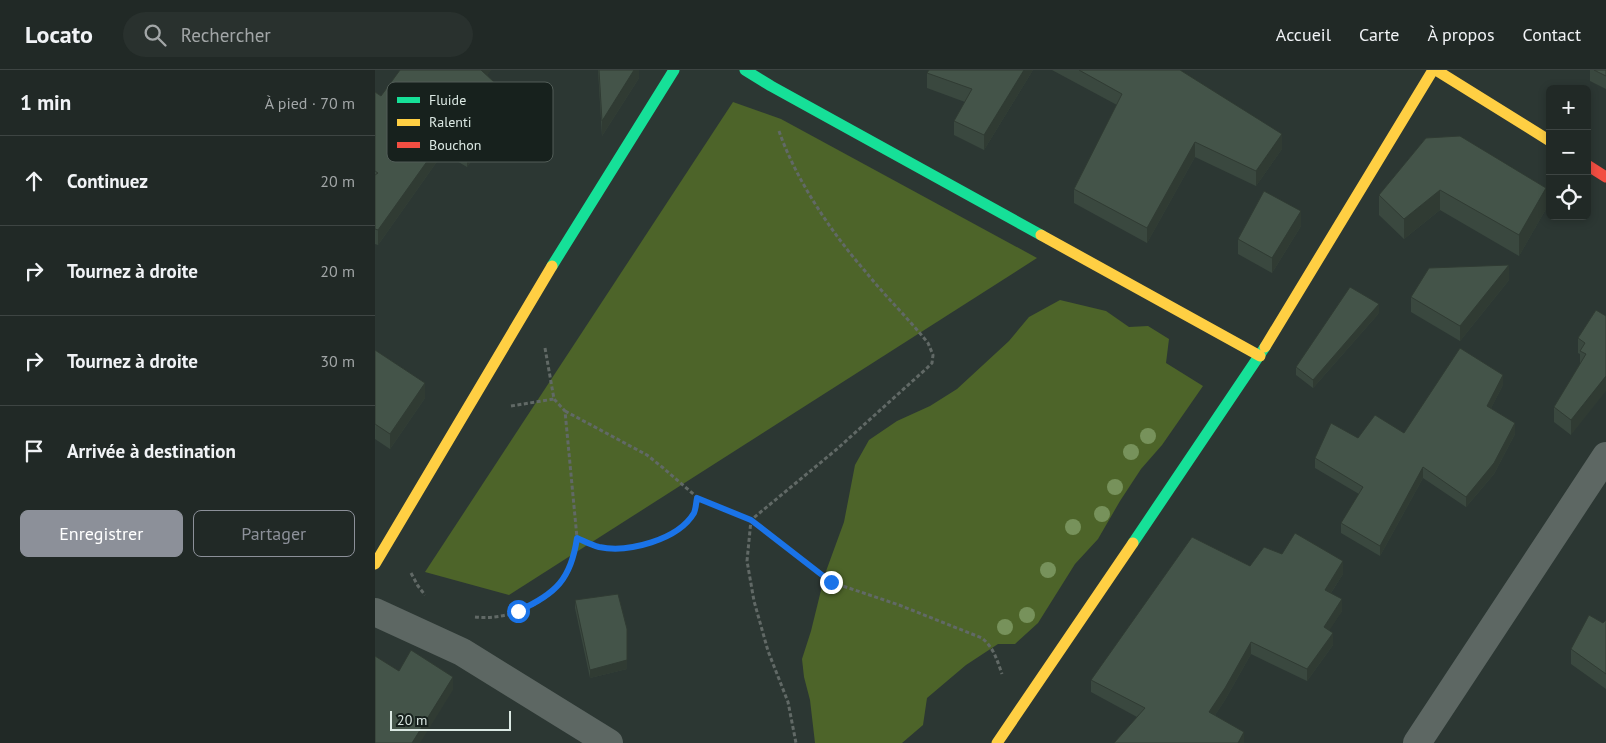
<!DOCTYPE html>
<html lang="fr">
<head>
<meta charset="utf-8">
<style>
  body { margin:0; font-family:"PT Sans",sans-serif; background:#29312e; color:#f1f3f6 }
  .controls { position:absolute; right:15px; top:15px; display:grid; overflow:hidden; border-radius:8px; box-shadow:0 2px 8px #0003 }
  .controls button { width:45px; height:45px; display:grid; place-items:center; padding:0; border:0; border-bottom:1px solid #3e4543; background:#212926; color:#f1f3f6; font:25px sans-serif }
  .scale { position:absolute; left:15px; bottom:12px; width:121px; box-sizing:border-box; padding-left:5px; border:2px solid #dbe8e3; border-top:0; font-size:14px; line-height:18px; white-space:nowrap; color:#dbe8e3; -webkit-text-stroke:4px #17211d; paint-order:stroke }
  .stop { position:absolute; width:15px; height:15px; margin:-11px; border:4px solid #1a73e8; border-radius:50%; background:#fff }
  .stop.end { background:#1a73e8; border-color:#fff; box-shadow:0 1px 5px #0008 }
  .list { margin:0; padding:0; list-style:none }
  h2 { display:flex; justify-content:space-between; align-items:center; height:65px; margin:0; padding:0 20px; font-size:21px }
  h2 small { font-size:16px; font-weight:400; color:#a2a6a7 }
  .list li { display:grid; grid-template-columns:32px 1fr auto; gap:15px; align-items:center; box-sizing:border-box; height:90px; padding:0 20px; border-top:1px solid #3e4543 }
  .list b { display:block; font-size:19px; white-space:nowrap }
  .list em { font-size:16px; font-style:normal; color:#a2a6a7 }
  .actions { display:flex; gap:10px; padding:15px 20px }
  .actions a { flex:1; padding:11px 0; border:1px solid #8c9099; border-radius:8px; text-align:center; font-size:18px; color:#8c9099 }
  .actions .main { background:#8c9099; color:#fff }
  .icon { flex:none; width:28px; height:28px; fill:none; stroke:currentColor; stroke-width:2; stroke-linecap:round; stroke-linejoin:round }
  .map { position:relative; flex:none; width:1231px; height:673px; overflow:hidden }
  header { display:flex; align-items:center; gap:30px; box-sizing:border-box; height:70px; padding:0 25px; background:#212926; border-bottom:1px solid #3e4543 }
  header strong { font-size:24px }
  nav { display:flex; gap:28px; margin-inline-start:auto; font-size:18px }
  .search { width:350px; height:45px; background:#29312e; display:flex; align-items:center; gap:12px; box-sizing:border-box; padding:0 18px; border-radius:28px; color:#a2a6a7; font-size:19px }
  main { display:flex }
  aside { flex:1; background:#212926 }
  .map>svg:first-child { display:block }
  .green { fill:#4d6429 }
  .lines { fill:none; stroke-linecap:round; stroke-linejoin:round }
  .path { stroke:#616966; stroke-width:3; stroke-dasharray:4 2.5; stroke-linecap:butt }
  .street { stroke:#5d6763; stroke-width:28 }
  .fast { stroke:#16e098; stroke-width:11 }
  .slow { stroke:#ffcf43; stroke-width:11 }
  .jam { stroke:#f24e42; stroke-width:11 }
  .tree { fill:#77925b }
  .wall { fill:#3a483f }
  .shaded-wall { fill:#303b33 }
  .building { fill:#445449; stroke:#303b33 }
  .route { stroke:#1a73e8; stroke-width:6 }
  .key { fill:#17211d; stroke:#525d58; stroke-width:1 }
  .key-label { font-size:14px; fill:#dbe8e3 }
</style>
</head>
<body>
<header>
<strong>Locato</strong>
<div class="search"><svg class="icon" aria-label="search" viewBox="0 0 24 24"><circle cx="10" cy="10" r="6"/><path d="M15 15l6 6"/></svg>Rechercher</div>
<nav><a>Accueil</a><a>Carte</a><a>À propos</a><a>Contact</a></nav>
</header>
<main>
<aside>
<h2>1 min<small>À pied · 70 m</small></h2>
<ul class="list">
<li><svg class="icon" aria-label="ahead" viewBox="0 0 24 24"><path d="M12 20V5M6 11l6-6 6 6"/></svg><div><b>Continuez</b></div><em>20 m</em></li>
<li><svg class="icon" aria-label="right" viewBox="0 0 24 24"><path d="M7 20v-9h11M14 6l5 5-5 5"/></svg><div><b>Tournez à droite</b></div><em>20 m</em></li>
<li><svg class="icon" aria-label="right" viewBox="0 0 24 24"><path d="M7 20v-9h11M14 6l5 5-5 5"/></svg><div><b>Tournez à droite</b></div><em>30 m</em></li>
<li><svg class="icon" aria-label="arrive" viewBox="0 0 24 24"><path d="M6 21V4h12l-3 4 3 4H6"/></svg><div><b>Arrivée à destination</b></div></li>
</ul>
<div class="actions"><a class="main">Enregistrer</a><a>Partager</a></div>
</aside>
<div class="map">
<svg width="1231" height="673" viewBox="0 0 1231 673">
  <rect width="100%" height="100%" fill="#2c3733"/>
  <g class="green">
    <polygon points="358,32 406,49 662,188 134,525 50,502"/>
    <polygon points="685,230 731,241 754,257 773,256 794,269 791,293 828,316 787,375 766,399 745,431 723,469 700,494 663,553 640,574 623,574 591,595 552,628 548,655 527,673 440,673 435,630 429,607 427,589 436,561 450,504 469,452 480,395 494,370 522,351 555,336 582,319 634,271 654,247"/>
  </g>
  <g class="lines">
    <g class="path">
      <path d="M404,61C421,110 456,162 490,201C510,226 533,248 553,273L558,285L557,293L552,298L462,379L376,450L372,491L379,531L393,581L413,632L421,673"/>
      <path d="M170,278L179,329L190,341L202,468C209,471 216,475 224,477C253,483 303,470 318,443C321,438 321,433 323,428"/>
      <polyline points="136,336 179,329"/>
      <path d="M190,341L272,385L287,397L323,428L376,450L456,512L524,535L607,568C619,578 622,590 627,604"/>
      <polyline points="36,503 43,516 50,525"/>
      <path d="M100,547C133,551 177,533 193,502C199,492 200,479 202,468"/>
    </g>
    <g class="street">
      <polyline points="0,542 87,582 234,673"/>
      <polyline points="1042,673 1231,386"/>
    </g>
    <g class="fast">
      <polyline points="370,0 396,16 666,165"/>
      <polyline points="177,196 299,0"/>
      <polyline points="758,473 890,277"/>
    </g>
    <g class="slow">
      <polyline points="1061,0 1175,71"/>
      <polyline points="666,165 885,286"/>
      <polyline points="890,277 1058,0"/>
      <polyline points="0,494 177,196"/>
      <polyline points="622,673 758,473"/>
    </g>
    <polyline class="jam" points="1212,95 1231,107"/>
  </g>
  <g class="tree">
    <circle cx="773" cy="366" r="8"/>
    <circle cx="756" cy="382" r="8"/>
    <circle cx="740" cy="417" r="8"/>
    <circle cx="727" cy="444" r="8"/>
    <circle cx="698" cy="457" r="8"/>
    <circle cx="673" cy="500" r="8"/>
    <circle cx="652" cy="545" r="8"/>
    <circle cx="630" cy="557" r="8"/>
  </g>
  <g class="wall">
    <polygon points="116,0 112,5 132,38 92,97 68,83 3,175 0,174 0,22 6,26"/>
    <polygon points="223,0 264,0 264,8 227,66"/>
    <polygon points="658,0 609,80 579,65 579,51 590,32 552,18 552,3"/>
    <polygon points="677,0 805,0 907,79 881,116 820,87 772,173 699,133 699,119 742,35"/>
    <polygon points="1215,0 1231,0 1231,19 1215,11"/>
    <polygon points="1051,68 1171,139 1144,186 1065,140 1029,169 1004,145 1004,125"/>
    <polygon points="926,156 897,203 863,184 863,169"/>
    <polygon points="1134,210 1085,271 1036,242 1036,227"/>
    <polygon points="1221,240 1196,365 1179,352 1179,337 1205,295 1205,284 1203,283 1203,268"/>
    <polygon points="1004,243 938,318 921,305 921,297"/>
    <polygon points="0,280 50,328 15,379 0,369"/>
    <polygon points="1128,315 1116,338 1140,364 1119,404 1091,437 1048,408 1005,486 966,463 966,453 984,424 940,398 940,388 983,368 1029,363"/>
    <polygon points="907,484 968,504 956,523 967,541 954,560 958,575 932,611 876,584 850,630 840,645 869,673 762,647 716,622 716,610 875,496"/>
    <polygon points="200,530 252,599 215,608 200,538"/>
    <polygon points="1231,550 1231,619 1196,594 1196,579 1228,553"/>
  </g>
  <g class="shaded-wall">
    <polygon points="106,0 116,0 106,14"/>
    <polygon points="259,0 264,0 264,8 227,66 227,51"/>
    <polygon points="649,0 658,0 609,80 609,65"/>
    <polygon points="132,24 132,38 92,97 92,82"/>
    <polygon points="907,64 907,79 881,116 881,101"/>
    <polygon points="68,69 68,83 3,175 3,160"/>
    <polygon points="820,72 820,87 772,173 772,158"/>
    <polygon points="1171,118 1171,139 1144,186 1144,165"/>
    <polygon points="1065,120 1065,140 1029,169 1029,149"/>
    <polygon points="926,141 926,156 897,203 897,188"/>
    <polygon points="1134,195 1134,210 1085,271 1085,256"/>
    <polygon points="1004,234 1004,243 938,318 938,310"/>
    <polygon points="1128,305 1128,315 1112,346 1112,336"/>
    <polygon points="1231,306 1231,321 1196,365 1196,350"/>
    <polygon points="50,313 50,328 15,379 15,364"/>
    <polygon points="1140,353 1140,364 1119,404 1091,437 1091,427"/>
    <polygon points="1048,397 1048,408 1005,486 1005,476"/>
    <polygon points="968,491 968,504 950,532 950,520"/>
    <polygon points="967,529 967,541 949,569 949,557"/>
    <polygon points="958,563 958,575 932,611 932,599"/>
    <polygon points="876,572 876,584 850,630 834,654 834,642"/>
    <polygon points="252,590 252,599 215,608 215,600"/>
    <polygon points="78,607 78,620 45,673 37,673"/>
    <polygon points="869,662 869,673 863,673"/>
  </g>
  <g class="building">
    <polygon points="25,0 106,0 132,24 92,82 68,69 3,160 0,159 0,105 3,103 0,101 0,22 6,26"/>
    <polygon points="224,0 259,0 227,51"/>
    <polygon points="554,0 649,0 609,65 579,51 597,19 552,3"/>
    <polygon points="704,0 805,0 907,64 881,101 820,72 772,158 699,119 747,24"/>
    <polygon points="1219,0 1231,0 1231,6"/>
    <polygon points="1085,66 1171,118 1144,165 1065,120 1029,149 1004,125 1051,68"/>
    <polygon points="889,121 926,141 897,188 863,169"/>
    <polygon points="1134,195 1085,256 1036,227 1054,198"/>
    <polygon points="975,217 1004,234 938,310 921,297"/>
    <polygon points="1221,240 1231,246 1231,306 1196,350 1179,337 1211,284 1205,281 1210,273 1203,268"/>
    <polygon points="1085,278 1128,305 1112,336 1140,353 1119,393 1091,427 1048,397 1005,476 966,453 988,417 940,388 956,353 983,368 1000,345 1029,363"/>
    <polygon points="0,280 50,313 15,364 0,354"/>
    <polygon points="920,463 968,491 950,520 967,529 949,557 958,563 932,599 876,572 850,618 834,642 869,662 863,673 739,673 770,638 716,610 817,467 875,496 889,477 907,484"/>
    <polygon points="243,524 252,559 252,590 215,600 200,530"/>
    <polygon points="1214,545 1228,553 1231,550 1231,604 1196,579"/>
    <polygon points="36,580 78,607 37,673 0,673 0,586 24,601"/>
  </g>
  <g class="lines">
    <path class="route" d="M143,541C181,524 196,509 202,468C209,471 216,475 224,477C253,483 303,470 319,443C321,438 321,433 322,428L376,450L456,512"/>
  </g>
  <rect x="12" y="12" width="166" height="80" rx="8" class="key"/>
  <rect x="22" y="27" width="23" height="6" fill="#16e098"/>
  <rect x="22" y="49" width="23" height="7" fill="#ffcf43"/>
  <rect x="22" y="72" width="23" height="6" fill="#f24e42"/>
  <g class="key-label">
    <text x="54" y="35">Fluide</text>
    <text x="54" y="57">Ralenti</text>
    <text x="54" y="80">Bouchon</text>
  </g>
</svg>
<div class="controls">
<button>+</button>
<button>−</button>
<button><svg class="icon" aria-label="locate" viewBox="0 0 24 24"><circle cx="12" cy="12" r="6"/><path d="M12 2v4M12 18v4M2 12h4M18 12h4"/></svg></button>
</div>
<div class="scale">20 m</div>
<div class="stop" style="left:143px;top:541px"></div>
<div class="stop end" style="left:456px;top:512px"></div>
</div>
</main>
</body>
</html>
